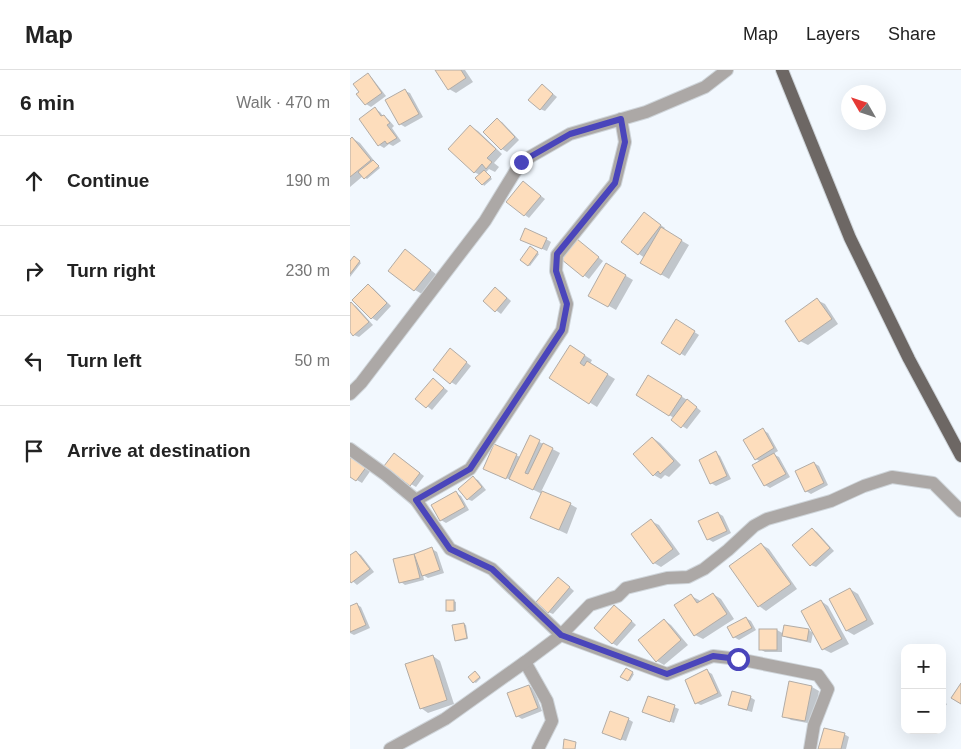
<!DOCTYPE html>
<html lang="en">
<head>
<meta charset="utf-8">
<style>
  body { margin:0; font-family:Arial,sans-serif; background:#f2f2f2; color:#222 }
  .controls { position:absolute; right:15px; bottom:15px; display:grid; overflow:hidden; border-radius:10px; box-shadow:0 5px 20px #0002 }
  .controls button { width:45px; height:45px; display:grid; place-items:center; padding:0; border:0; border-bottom:1px solid #e0e0e0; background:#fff; color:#222; font:25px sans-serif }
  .compass { position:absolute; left:491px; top:15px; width:45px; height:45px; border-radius:50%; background:#fff; box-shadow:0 5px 20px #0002; rotate:309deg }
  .stop { position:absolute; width:15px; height:15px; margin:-11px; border:4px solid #4a45bb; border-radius:50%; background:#fff }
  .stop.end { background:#4a45bb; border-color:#fff; box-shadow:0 1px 5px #0008 }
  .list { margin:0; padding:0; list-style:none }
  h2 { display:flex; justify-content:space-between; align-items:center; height:65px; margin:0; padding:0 20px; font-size:21px }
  h2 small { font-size:16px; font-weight:400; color:#767676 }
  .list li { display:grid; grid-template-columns:32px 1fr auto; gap:15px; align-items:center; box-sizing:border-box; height:90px; padding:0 20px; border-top:1px solid #e0e0e0 }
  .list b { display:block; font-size:19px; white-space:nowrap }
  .list em { font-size:16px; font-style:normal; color:#767676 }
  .icon { flex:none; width:28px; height:28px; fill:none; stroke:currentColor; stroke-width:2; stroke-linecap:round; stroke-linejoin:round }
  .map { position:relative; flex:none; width:611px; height:679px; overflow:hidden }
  header { display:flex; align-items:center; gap:30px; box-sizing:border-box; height:70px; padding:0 25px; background:#fff; border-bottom:1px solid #e0e0e0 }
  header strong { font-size:24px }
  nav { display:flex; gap:28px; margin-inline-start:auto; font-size:18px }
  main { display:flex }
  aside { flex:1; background:#fff }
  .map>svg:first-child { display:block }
  .shadow { fill:#0003 }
  .building { fill:#fdddbc; stroke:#b2aca6 }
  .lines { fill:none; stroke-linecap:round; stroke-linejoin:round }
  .minor-casing { stroke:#cfd5da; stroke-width:14 }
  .major-casing { stroke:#cfd5da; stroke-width:14 }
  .minor { stroke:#aca8a6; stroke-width:12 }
  .major { stroke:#6d6764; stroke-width:12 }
  .route { stroke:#4a45bb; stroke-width:6 }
</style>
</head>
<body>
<header>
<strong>Map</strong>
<nav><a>Map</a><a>Layers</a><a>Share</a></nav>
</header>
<main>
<aside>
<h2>6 min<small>Walk · 470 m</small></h2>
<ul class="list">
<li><svg class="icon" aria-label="ahead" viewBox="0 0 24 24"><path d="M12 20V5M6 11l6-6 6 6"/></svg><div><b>Continue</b></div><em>190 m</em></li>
<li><svg class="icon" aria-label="right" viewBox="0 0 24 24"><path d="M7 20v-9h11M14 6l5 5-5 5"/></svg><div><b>Turn right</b></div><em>230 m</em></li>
<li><svg class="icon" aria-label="left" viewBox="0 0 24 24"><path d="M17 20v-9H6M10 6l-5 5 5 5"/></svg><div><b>Turn left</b></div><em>50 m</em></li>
<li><svg class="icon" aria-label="arrive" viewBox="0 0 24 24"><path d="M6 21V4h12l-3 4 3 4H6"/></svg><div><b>Arrive at destination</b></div></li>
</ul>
</aside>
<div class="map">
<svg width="611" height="679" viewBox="0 0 611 679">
  <rect width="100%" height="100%" fill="#f2f8fe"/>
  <g class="shadow">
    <polygon points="87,0 115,0 123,12 106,23 99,19"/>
    <polygon points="18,5 22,8 36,26 21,37 16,34"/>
    <polygon points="192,15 207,27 195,41 190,39"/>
    <polygon points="55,21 60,23 73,47 55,57 50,54 37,31"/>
    <polygon points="25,39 30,42 33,46 38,49 44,56 42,58 51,71 43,76 39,74 34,78 29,75"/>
    <polygon points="147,50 152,52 169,70 157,82 152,79 134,62"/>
    <polygon points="121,57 128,61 152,84 144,93 149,97 145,102 139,99 136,102 142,109 134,116 133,114 130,105 124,102"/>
    <polygon points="2,68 10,73 30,98 17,109 13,106 0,117 0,70"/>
    <polygon points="178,116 195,129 179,148 175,145"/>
    <polygon points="299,147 315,158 313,160 339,175 319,209 292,193 295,188 289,184"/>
    <polygon points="196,169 201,172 197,181 176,172"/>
    <polygon points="232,174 253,191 239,209 212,189"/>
    <polygon points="180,178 189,184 180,196 171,190"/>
    <polygon points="62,185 87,205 72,224 65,220"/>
    <polygon points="6,189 11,193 0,207 0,193"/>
    <polygon points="257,195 283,210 266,240 240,225"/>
    <polygon points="19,216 23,218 41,236 27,251 22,248"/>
    <polygon points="150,221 161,231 151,244 134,231"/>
    <polygon points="467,230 475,234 488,254 458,275 450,271"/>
    <polygon points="1,233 6,236 23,255 9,267 4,265 0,260 0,234"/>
    <polygon points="327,251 349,265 335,286 313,273"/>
    <polygon points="228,281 242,290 240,294 265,309 247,337 201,308"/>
    <polygon points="105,283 121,296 106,315 101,312"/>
    <polygon points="306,311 339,331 351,341 337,359 332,356 324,348 287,325"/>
    <polygon points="88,313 98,321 82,340 67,328"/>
    <polygon points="413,360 418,363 428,381 423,384 429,387 440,407 420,418 415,415 411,392 406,389"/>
    <polygon points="180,367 210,383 191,422 220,434 227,438 217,464 182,448 192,424 162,409 161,410 139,401 166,385 170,387"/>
    <polygon points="303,368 310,373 331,395 319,407 315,405 311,409 304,405"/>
    <polygon points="366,383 370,386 381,409 366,416 361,413"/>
    <polygon points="0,385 21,400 12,413 0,406"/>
    <polygon points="49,387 74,406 66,417 61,414"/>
    <polygon points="464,393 469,396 478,415 461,424 456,421"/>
    <polygon points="123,408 128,410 136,420 122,431 117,429"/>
    <polygon points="106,423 111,426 119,440 96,453 91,450"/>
    <polygon points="368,443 373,446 381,463 363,472 358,469"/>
    <polygon points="301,451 309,455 330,484 311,497 304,493"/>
    <polygon points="462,459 467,462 484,481 466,497 461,495"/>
    <polygon points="411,474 419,479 447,519 416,541 409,536"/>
    <polygon points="82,479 87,482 94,503 78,508 73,505 74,510 55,515 51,512 64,485 67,487"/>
    <polygon points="6,482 11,485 24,502 7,515 0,509 0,487"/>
    <polygon points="213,511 224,521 203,544 198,542"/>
    <polygon points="500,519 508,524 524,554 504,565 497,561"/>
    <polygon points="363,524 371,529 384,549 353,569 345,565 341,526 349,530 351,532"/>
    <polygon points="104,531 106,532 106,541 99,542 97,540"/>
    <polygon points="471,531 478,536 499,574 481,583 473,579"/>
    <polygon points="6,534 11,537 20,558 4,565 0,563 0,537"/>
    <polygon points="269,539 286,555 267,576 262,573"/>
    <polygon points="396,548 401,551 406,560 389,570 384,567"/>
    <polygon points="314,550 321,555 338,575 314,595 307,591"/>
    <polygon points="114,554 116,555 118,569 108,571 106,570"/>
    <polygon points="410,560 427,560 434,564 459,560 463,563 461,573 438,568 432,565 432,582 415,582 410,579"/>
    <polygon points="83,586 90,591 104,634 78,643 71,638"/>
    <polygon points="276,599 284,604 280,611 272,607"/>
    <polygon points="357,601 362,604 372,626 351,635 346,633"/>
    <polygon points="125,602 131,608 126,613 124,612"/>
    <polygon points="179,616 184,619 192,641 172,649 167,646"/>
    <polygon points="462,617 469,621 463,654 441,650 434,646"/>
    <polygon points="299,627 329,639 324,653 298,644 294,642"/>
    <polygon points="400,627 405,630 402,642 384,637 379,634"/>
    <polygon points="592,631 597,634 592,641"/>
    <polygon points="278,649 283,652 276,671 258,665"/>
    <polygon points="494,664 499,667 496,679 470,679"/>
  </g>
  <g class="building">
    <polygon points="85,0 111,0 116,8 98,20"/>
    <polygon points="18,3 32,23 15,35 6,24 9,22 3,14"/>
    <polygon points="192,14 203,24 190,40 178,30"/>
    <polygon points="55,19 69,44 49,55 35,30"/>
    <polygon points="25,37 31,46 34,45 40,53 37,55 47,68 37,74 35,71 28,76 9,49"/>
    <polygon points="147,48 165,67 151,80 133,62"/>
    <polygon points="120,55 146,79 137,88 142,92 136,99 132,94 124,103 98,79"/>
    <polygon points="2,67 21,90 0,107 0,69"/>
    <polygon points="23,90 29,96 14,109 8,102"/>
    <polygon points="134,100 141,107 132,115 125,108"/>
    <polygon points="173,111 191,126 174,146 156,132"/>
    <polygon points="294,142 311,155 288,185 271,172"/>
    <polygon points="311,157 332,170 311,205 290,193"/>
    <polygon points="175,158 197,168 192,179 170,170"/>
    <polygon points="227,169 249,187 233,207 211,189"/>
    <polygon points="180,176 188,182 178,196 170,190"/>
    <polygon points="55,179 81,200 64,221 38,201"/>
    <polygon points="4,186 10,191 0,204 0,191"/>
    <polygon points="256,193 276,205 258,237 238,226"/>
    <polygon points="18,214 37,233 21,249 2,230"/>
    <polygon points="145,217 157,228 145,242 133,231"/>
    <polygon points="467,228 482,249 449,272 435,251"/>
    <polygon points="1,232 19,252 3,266 0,262 0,233"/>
    <polygon points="326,249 345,261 330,285 311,273"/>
    <polygon points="220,275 235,285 230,293 234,296 237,291 258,304 239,334 199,308"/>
    <polygon points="100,278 117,292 100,314 83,300"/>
    <polygon points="298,305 332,326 319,346 286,325"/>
    <polygon points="83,308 94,318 76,338 65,329"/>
    <polygon points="337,329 347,337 331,358 321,350"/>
    <polygon points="413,358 424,378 405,390 393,370"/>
    <polygon points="180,365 190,370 175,403 178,404 193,373 203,378 183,420 159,409"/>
    <polygon points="302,367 324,391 310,404 308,401 303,406 283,384"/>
    <polygon points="144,374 167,384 156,409 133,399"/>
    <polygon points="366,381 377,406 360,414 349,390"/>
    <polygon points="44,383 70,403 60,416 34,396"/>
    <polygon points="424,383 436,404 414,416 402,395"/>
    <polygon points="0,384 17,396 6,411 0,407"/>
    <polygon points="464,392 474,413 455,422 445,401"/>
    <polygon points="123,406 132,417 117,430 108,419"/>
    <polygon points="106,421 115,437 90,451 81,435"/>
    <polygon points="192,421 221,433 209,460 180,448"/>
    <polygon points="368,442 377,461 357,470 348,451"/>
    <polygon points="301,449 323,479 303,494 281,464"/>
    <polygon points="462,458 480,478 460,496 442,475"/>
    <polygon points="411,473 441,514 408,537 379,496"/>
    <polygon points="82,477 90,500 72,506 64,484"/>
    <polygon points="6,481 20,499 1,513 0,511 0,485"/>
    <polygon points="64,484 70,508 49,513 43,489"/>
    <polygon points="208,507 220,517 198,543 186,532"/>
    <polygon points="500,518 517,550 496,561 479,529"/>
    <polygon points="363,523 377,544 344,566 324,535 341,524 347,533"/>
    <rect x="96" y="530" width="8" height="11"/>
    <polygon points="471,530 492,569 472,580 451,541"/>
    <polygon points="7,533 16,555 0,562 0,536"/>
    <polygon points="264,535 282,551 262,574 244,558"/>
    <polygon points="396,547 402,558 383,568 377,557"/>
    <polygon points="314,549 331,570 306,592 288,570"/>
    <polygon points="114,553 117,568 105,571 102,555"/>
    <polygon points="434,555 459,559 457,571 432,566"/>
    <rect x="409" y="559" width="18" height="21"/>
    <polygon points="83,585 97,630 70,639 55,594"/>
    <polygon points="276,598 283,602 278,611 270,607"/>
    <polygon points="357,599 368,623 345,634 335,610"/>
    <polygon points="125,601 130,607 123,613 118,607"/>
    <polygon points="439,611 462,616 455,651 432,647"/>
    <polygon points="611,613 611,634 601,628"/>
    <polygon points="179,615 188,638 166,647 157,623"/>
    <polygon points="382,621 401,626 397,640 378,635"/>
    <polygon points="298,626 325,635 320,652 292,642"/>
    <polygon points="260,641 279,648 271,670 252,663"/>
    <polygon points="474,658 495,663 491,679 468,679"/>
    <polygon points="214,669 226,672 225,679 213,679"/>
  </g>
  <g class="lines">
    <g class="minor-casing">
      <g id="minor">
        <polyline points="0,324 11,313 135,151 171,92 220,64 296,42 355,17 377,0"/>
        <polyline points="0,379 36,405 66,430 100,479 142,499 211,565 317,604 363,586 388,589 468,605 478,619 464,655 460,679"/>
        <polyline points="66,430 120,399 212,260 217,234 206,201 207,185 265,113 275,72 271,49"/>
        <polyline points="175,592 197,631 202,651 188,679"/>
        <polyline points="40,679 95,649 175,592 211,565 240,535 268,526 276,518 317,508 338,507 354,499 378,480 404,456 417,449 481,431 514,416 542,407 583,413 611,441"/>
      </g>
    </g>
    <g class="major-casing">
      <polyline id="major" points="432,0 500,168 559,289 611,386"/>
    </g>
    <use href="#minor" class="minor"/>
    <use href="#major" class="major"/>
  </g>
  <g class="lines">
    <polyline class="route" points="171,92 220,64 271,49 275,72 265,113 207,184 206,201 217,234 212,260 120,399 66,430 100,479 142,499 211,565 317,604 363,586 388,589"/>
  </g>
</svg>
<div class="controls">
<button>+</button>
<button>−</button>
</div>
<svg class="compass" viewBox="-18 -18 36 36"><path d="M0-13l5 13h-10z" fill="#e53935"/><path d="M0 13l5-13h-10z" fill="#767676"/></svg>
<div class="stop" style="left:388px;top:589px"></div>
<div class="stop end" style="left:171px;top:92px"></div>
</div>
</main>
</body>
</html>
